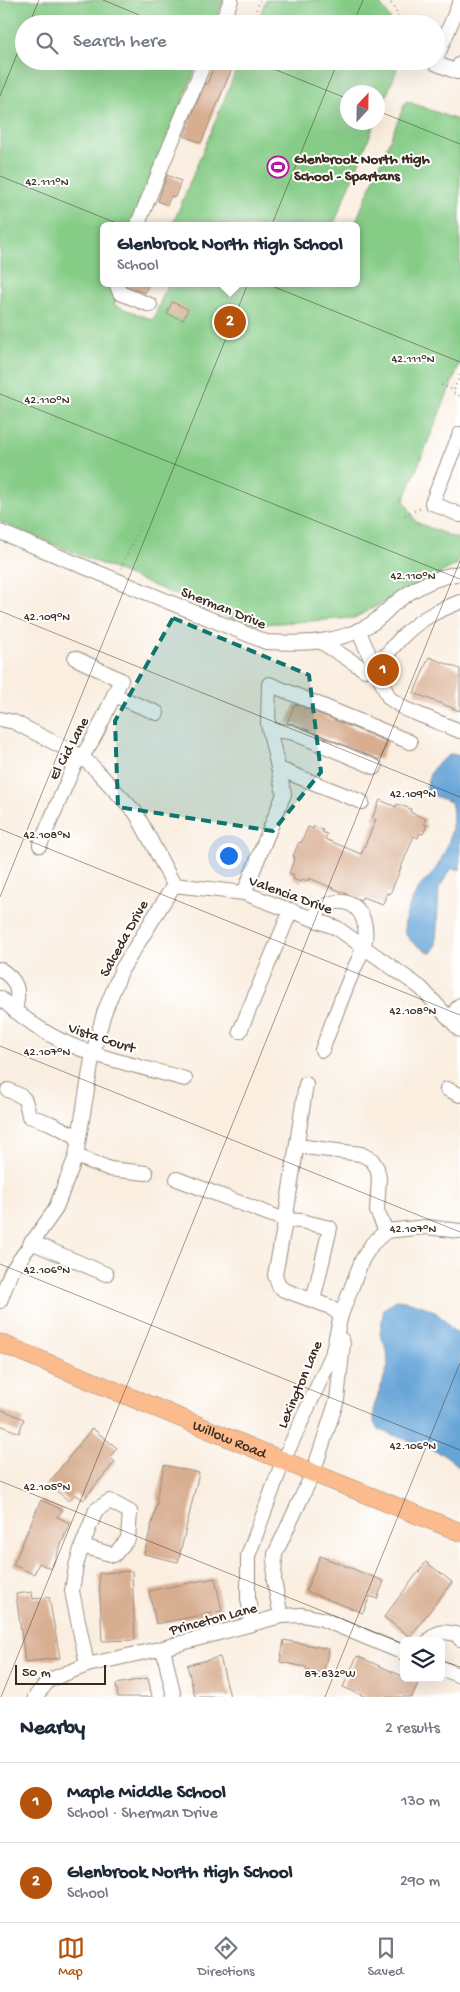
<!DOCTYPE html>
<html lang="en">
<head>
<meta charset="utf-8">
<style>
  body { margin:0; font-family:"Gochi Hand",sans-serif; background:#f2f2f3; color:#1f2937 }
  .controls { position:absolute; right:15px; bottom:15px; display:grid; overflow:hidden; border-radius:8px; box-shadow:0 5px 20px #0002 }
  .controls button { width:45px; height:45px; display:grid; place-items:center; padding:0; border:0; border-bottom:1px solid #e0e1e3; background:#fff; color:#1f2937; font:25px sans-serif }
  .compass { position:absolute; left:340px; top:85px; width:45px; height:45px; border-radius:50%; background:#fff; box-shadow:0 5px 20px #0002; rotate:22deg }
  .scale { position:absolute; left:15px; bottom:12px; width:91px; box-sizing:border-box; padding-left:5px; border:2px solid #3b2a1e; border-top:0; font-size:14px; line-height:18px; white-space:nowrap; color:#3b2a1e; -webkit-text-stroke:4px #fff; paint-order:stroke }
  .you { position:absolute; left:228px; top:855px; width:18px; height:18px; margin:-12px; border:4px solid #fff; border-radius:50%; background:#1a73e8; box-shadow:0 0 0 8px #1a73e833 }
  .badge { display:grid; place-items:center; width:32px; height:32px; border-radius:50%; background:#b45309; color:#fff; font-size:16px; font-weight:700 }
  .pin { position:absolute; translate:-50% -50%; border:2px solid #fff; box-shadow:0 1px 5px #0006 }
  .popup { position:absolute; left:100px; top:222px; width:260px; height:65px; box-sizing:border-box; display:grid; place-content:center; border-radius:8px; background:#fff; filter:drop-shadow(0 1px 4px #0005); font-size:16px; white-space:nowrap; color:#747a83 }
  .popup b { font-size:19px; color:#1f2937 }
  .popup::after { content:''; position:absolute; left:50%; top:100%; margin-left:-10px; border:10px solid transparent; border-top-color:#fff }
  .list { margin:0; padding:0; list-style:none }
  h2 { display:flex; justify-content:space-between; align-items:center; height:65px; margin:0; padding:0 20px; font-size:21px }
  h2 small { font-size:16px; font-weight:400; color:#747a83 }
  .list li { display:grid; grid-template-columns:32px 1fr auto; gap:15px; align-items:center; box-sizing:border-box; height:80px; padding:0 20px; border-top:1px solid #e0e1e3 }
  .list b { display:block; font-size:19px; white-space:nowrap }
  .list p { margin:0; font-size:16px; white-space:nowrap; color:#747a83 }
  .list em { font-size:16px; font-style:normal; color:#747a83 }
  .icon { flex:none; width:28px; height:28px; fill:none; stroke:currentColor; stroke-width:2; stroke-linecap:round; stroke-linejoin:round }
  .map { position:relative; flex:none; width:460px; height:1697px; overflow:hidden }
  .search { position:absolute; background:#fff; box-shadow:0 5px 20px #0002; left:15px; right:15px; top:15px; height:55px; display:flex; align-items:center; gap:12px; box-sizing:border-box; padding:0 18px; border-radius:28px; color:#747a83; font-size:19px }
  .sheet { height:225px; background:#fff }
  nav { display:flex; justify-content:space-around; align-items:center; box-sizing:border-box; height:70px; border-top:1px solid #e0e1e3; background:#fff; font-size:14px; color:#747a83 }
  nav a { display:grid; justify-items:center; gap:2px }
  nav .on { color:#b45309 }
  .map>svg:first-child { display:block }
  .green { fill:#86cc87; stroke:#607b52 }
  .water { fill:#66a5d8; stroke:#50687b }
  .building { fill:#d8ae91 }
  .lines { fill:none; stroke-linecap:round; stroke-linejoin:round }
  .minor-casing { stroke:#9a8c7f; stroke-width:16 }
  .major-casing { stroke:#9a8c7f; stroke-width:19 }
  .path { stroke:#9a8c7f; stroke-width:2; stroke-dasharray:1 4; stroke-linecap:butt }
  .minor { stroke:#fff; stroke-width:14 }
  .major { stroke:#fbbb8c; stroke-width:18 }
  .marked { fill:#0f766e; fill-opacity:0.2; stroke:#0f766e; stroke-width:4; stroke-dasharray:10 6; stroke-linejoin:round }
  .ticks { fill:none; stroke:#3b2a1e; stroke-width:1; stroke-opacity:0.45 }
  .labels { text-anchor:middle; stroke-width:4; stroke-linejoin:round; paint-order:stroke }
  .poi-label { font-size:15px; font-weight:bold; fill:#3b2a1e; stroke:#fff; text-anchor:start }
  .street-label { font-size:15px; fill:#3b2a1e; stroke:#fff }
  .ticks-label { font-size:12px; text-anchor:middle; fill:#3b2a1e; stroke:#fff; stroke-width:4; stroke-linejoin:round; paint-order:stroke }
</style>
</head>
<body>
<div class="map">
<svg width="460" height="1697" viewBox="0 0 460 1697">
  <rect width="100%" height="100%" fill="#fff"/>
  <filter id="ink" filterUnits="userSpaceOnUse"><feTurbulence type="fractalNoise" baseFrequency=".02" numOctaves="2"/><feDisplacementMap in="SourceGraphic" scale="10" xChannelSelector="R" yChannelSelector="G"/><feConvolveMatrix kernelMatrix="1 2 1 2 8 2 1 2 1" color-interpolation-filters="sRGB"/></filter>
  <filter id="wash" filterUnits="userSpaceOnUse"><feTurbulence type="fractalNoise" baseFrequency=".0096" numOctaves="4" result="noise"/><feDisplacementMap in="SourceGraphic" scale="20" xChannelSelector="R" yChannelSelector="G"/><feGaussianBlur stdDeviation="1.12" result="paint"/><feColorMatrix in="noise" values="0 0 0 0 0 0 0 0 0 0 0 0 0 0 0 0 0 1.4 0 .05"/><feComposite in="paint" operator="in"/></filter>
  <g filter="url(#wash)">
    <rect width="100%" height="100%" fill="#faeee0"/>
    <g class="green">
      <polygon points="0,0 224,0 214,24 24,24 24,61 199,61 132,226 104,226 104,283 112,283 118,295 114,305 153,320 168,283 356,283 356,226 354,226 406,101 460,121 460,363 404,500 416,522 460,540 458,564 354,618 248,625 0,522"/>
      <polygon points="266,0 377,0 386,12 393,24 256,24"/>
      <polygon points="240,61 398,61 396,72 378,117 378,92 348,92 348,122 375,123 333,226 172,226"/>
    </g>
    <g class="water">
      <path d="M451,754L460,756V870L452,868L439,888L436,946L431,953C422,948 409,943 405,932C401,921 414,894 421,885C425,880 431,877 434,871C447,853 457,824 451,802L426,793C429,770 432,767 451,754Z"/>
      <path d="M396,1300C413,1302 427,1305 440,1316C447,1322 451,1331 460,1335V1467L445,1455L413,1442L379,1430L374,1423V1407L388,1366L387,1350L380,1334L384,1309Z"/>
    </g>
    <g id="blocks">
      <g class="building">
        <polygon points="216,61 235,61 201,143 184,136 205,83 207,84"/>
        <polygon points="167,175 181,181 175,197 171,196 167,205 158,201"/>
        <polygon points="126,283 149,283 145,293 127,286"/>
        <polygon points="172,302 188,309 183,320 167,314"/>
        <polygon points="429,657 460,669 460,711 414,693"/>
        <polygon points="295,704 388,742 380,760 294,724 287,723"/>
        <polygon points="380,800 396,807 397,804 411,809 410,812 426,819 424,824 427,825 423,834 420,833 418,838 414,836 390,894 387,893 383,904 362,897 361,900 309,878 308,881 302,879 301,882 293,879 294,875 289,873 295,857 293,856 299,842 301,843 308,827 313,829 314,826 323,830 322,832 327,834 325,839 361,854 376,820 372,818"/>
        <polygon points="0,1409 24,1419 19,1433 0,1425"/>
        <polygon points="92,1428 117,1448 110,1457 115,1462 83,1500 75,1494 69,1501 48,1484"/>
        <polygon points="164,1465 199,1473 178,1562 144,1554 158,1500 156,1500"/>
        <polygon points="41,1500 63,1510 57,1517 70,1523 51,1569 39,1563 34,1574 13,1565"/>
        <polygon points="320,1556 384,1581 377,1599 370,1596 363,1613 306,1591"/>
        <polygon points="426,1562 452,1582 410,1637 384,1617"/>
        <polygon points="132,1571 135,1640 102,1641 99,1573"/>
        <polygon points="215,1578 222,1611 156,1624 149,1591"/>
        <polygon points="32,1592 33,1599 49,1597 60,1658 25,1662 16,1594"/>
        <polygon points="284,1640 329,1649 323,1674 306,1670 306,1667 280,1662"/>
        <polygon points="357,1656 418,1683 412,1697 366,1697 343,1687"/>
        <polygon points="220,1657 230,1697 195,1697 187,1665"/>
        <polygon points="148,1678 152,1697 118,1697 116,1684"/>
      </g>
    </g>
  </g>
  <g filter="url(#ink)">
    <use href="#blocks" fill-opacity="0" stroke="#9a8c7f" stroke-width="1"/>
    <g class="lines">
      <g class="minor-casing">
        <g id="minor">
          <polyline points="221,24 231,0"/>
          <polyline points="436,59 460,2"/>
          <polyline points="436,61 435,63 457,72 460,64"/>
          <polyline points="137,226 205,61"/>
          <polyline points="116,283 120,293 150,305"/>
          <polyline points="460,434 432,503 460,515"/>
          <path d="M0,532L266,642C301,644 339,644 371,624C379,619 387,610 394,604C413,588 436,577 460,573"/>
          <polyline points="358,630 389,698 405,709 460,731"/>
          <path d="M320,641L365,670C386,660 388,651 403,636C421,618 437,611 460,602"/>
          <polyline points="114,695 157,713"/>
          <polyline points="0,719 14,722 82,757 96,770 136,813 174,885 244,893 337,928 421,988 460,1030"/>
          <polyline points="270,730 291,732 375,767"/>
          <polyline points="279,769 362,802"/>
          <path d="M40,845L74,766C96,742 107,708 121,680L75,658"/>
          <polyline points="244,893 284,794 268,724 269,684 410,742"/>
          <path d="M312,918C339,885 373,906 364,946C361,956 354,968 350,978C340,1002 331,1026 322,1050"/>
          <path d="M0,969C18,981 20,990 15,1011"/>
          <path d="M0,998C17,1013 39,1030 60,1040C99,1059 143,1067 185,1079"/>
          <polyline points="459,1029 456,1010 460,1005"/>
          <polyline points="240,1031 291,910"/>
          <polyline points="306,1084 285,1222 275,1275 279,1286 284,1290 328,1306 341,1315"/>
          <polyline points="447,1089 460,1095"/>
          <path d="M8,1090C26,1098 25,1096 29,1116L50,1123L78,1137"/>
          <polyline points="297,1146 361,1154 372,1160 377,1168 379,1178 377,1211 386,1231 426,1227 460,1231"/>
          <polyline points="76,1156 110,1169 146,1173"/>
          <polyline points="177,1179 285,1220 301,1221 330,1228 313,1301"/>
          <polyline points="31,1242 106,1274"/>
          <polyline points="0,1301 11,1272 55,1210 76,1156 93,1053 104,1013 122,969 174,885"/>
          <polyline points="82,1546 96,1510 110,1501 130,1512 128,1539 114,1555 82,1546 76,1566 72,1591 87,1665"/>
          <polyline points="281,1616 274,1581 275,1554 313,1473 337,1400 343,1344 342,1340"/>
          <polyline points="253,1623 248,1599 248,1556 283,1461 332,1355 341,1315 362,1260 372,1244 386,1231"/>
          <path d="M429,1641C437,1630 446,1631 458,1635L460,1639"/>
          <polyline points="163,1648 174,1697"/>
          <polyline points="441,1668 460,1676"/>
          <polyline points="35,1697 49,1680 87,1665 163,1648 281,1616 302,1615 322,1619 404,1653"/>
        </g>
      </g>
      <g class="major-casing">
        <g id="major">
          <path id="s1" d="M0,1343L313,1473L460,1532"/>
        </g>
      </g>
      <g class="path">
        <polyline points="387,0 394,6 401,24"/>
        <polyline points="251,24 260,0"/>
        <polyline points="460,375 453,393 460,396"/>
        <polyline points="441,385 454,390"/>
        <polyline points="405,515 421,508"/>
        <polyline points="121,568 142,522"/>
      </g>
      <use href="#minor" class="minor"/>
      <use href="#major" class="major"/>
    </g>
  </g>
  <path class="marked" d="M173,618L309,675L321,772L273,831L118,807L115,721Z"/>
  <path class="ticks" d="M103,0L161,24M29,24L39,0M353,24L363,0M254,61L348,99M0,96L24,37M378,111L460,144M0,176L460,362M0,394L460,579M0,611L460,797M0,829L460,1015M0,897L338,61M0,1046L460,1232M0,1264L460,1450M0,1481L404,1644M441,1660L460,1667M1,1697L460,561M325,1697L460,1363"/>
  <defs>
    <g id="stadium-ring" transform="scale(1.125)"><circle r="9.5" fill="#fff" stroke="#b5179e" stroke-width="1.5"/><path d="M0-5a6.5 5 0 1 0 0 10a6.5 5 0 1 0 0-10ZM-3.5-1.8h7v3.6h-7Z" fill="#b5179e"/></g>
  </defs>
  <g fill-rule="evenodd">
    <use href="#stadium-ring" x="278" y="167"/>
  </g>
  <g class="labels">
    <g class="poi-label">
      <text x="294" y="163">Glenbrook North High<tspan x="294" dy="17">School - Spartans</tspan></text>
    </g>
    <g class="street-label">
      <text transform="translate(224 607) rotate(22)" y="5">Sherman Drive</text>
      <text transform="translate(68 748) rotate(-62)" y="5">El Cid Lane</text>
      <text transform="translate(291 894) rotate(20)" y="5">Valencia Drive</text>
      <text transform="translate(123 938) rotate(-61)" y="5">Salceda Drive</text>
      <text transform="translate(102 1037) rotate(18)" y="5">Vista Court</text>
      <text transform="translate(299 1384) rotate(-67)" y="5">Lexington Lane</text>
      <text dy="5" stroke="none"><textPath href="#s1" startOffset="249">Willow Road</textPath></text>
      <text transform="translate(213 1618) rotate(-15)" y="5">Princeton Lane</text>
    </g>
  </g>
  <g class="ticks-label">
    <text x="47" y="185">42.111°N</text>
    <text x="413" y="362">42.111°N</text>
    <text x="47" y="403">42.110°N</text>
    <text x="413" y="579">42.110°N</text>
    <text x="47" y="620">42.109°N</text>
    <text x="413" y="797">42.109°N</text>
    <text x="47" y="838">42.108°N</text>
    <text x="413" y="1014">42.108°N</text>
    <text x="47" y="1055">42.107°N</text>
    <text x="413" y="1232">42.107°N</text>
    <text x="47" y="1273">42.106°N</text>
    <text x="413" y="1449">42.106°N</text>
    <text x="47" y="1490">42.105°N</text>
    <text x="330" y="1677">87.832°W</text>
  </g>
</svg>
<div class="controls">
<button><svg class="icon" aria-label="layers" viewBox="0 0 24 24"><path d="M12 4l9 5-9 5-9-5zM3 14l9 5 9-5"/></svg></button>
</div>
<svg class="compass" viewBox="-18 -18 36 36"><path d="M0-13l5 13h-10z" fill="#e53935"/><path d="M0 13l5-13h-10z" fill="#747a83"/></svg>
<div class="scale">50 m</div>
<div class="you"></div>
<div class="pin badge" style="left:383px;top:670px">1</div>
<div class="pin badge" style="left:230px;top:322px">2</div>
<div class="popup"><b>Glenbrook North High School</b>School</div>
<div class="search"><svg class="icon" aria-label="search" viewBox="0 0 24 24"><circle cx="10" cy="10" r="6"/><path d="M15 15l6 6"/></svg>Search here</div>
</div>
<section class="sheet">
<h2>Nearby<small>2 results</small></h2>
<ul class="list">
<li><span class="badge">1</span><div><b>Maple Middle School</b><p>School · Sherman Drive</p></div><em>130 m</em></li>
<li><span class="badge">2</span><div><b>Glenbrook North High School</b><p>School</p></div><em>290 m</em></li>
</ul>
</section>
<nav>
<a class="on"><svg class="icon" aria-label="map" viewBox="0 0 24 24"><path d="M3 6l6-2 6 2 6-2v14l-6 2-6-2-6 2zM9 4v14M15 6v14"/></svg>Map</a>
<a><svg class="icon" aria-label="directions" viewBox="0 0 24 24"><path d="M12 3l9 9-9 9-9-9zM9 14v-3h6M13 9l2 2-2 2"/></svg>Directions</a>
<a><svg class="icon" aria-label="saved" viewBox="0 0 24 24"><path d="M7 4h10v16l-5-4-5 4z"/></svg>Saved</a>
</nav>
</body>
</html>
